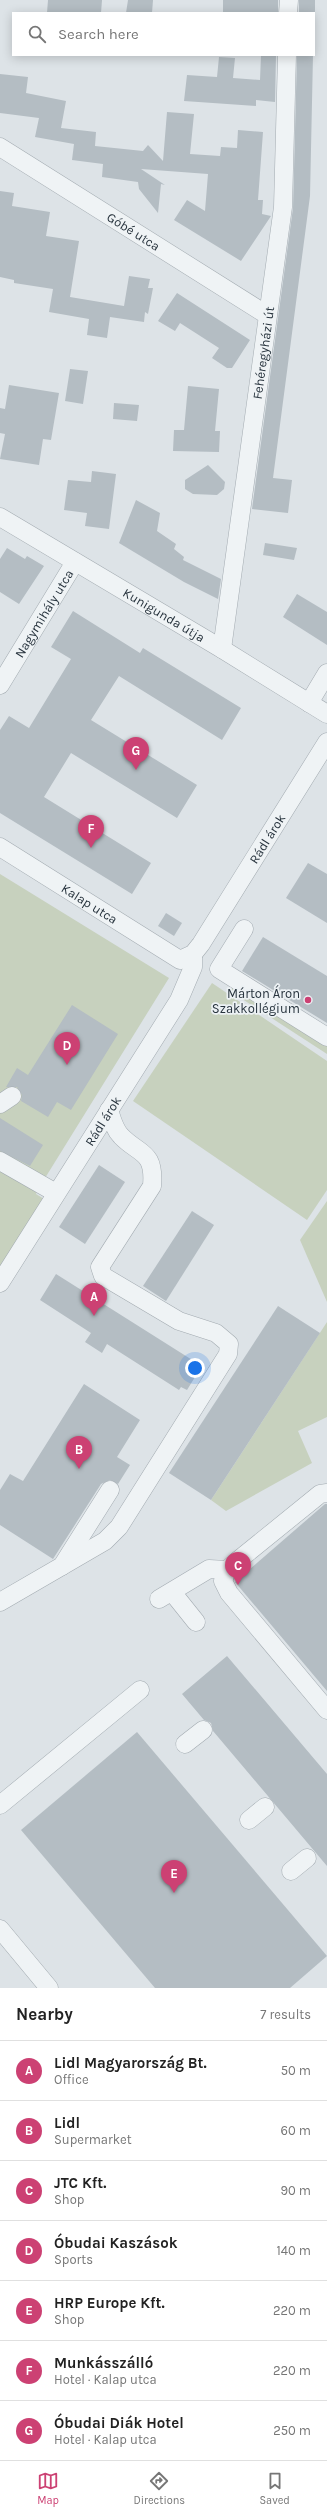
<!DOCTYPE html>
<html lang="en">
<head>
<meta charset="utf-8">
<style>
  body { margin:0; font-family:Karla,sans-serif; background:#f6f6f6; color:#222 }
  .you { position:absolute; left:195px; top:1368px; width:14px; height:14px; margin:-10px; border:3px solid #fff; border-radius:50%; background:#1a73e8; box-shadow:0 0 0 6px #1a73e833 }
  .badge { display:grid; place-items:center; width:26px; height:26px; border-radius:50%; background:#cc4173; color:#fff; font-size:13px; font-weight:700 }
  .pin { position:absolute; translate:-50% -33px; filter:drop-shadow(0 1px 2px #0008) }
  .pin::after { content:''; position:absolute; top:21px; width:14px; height:12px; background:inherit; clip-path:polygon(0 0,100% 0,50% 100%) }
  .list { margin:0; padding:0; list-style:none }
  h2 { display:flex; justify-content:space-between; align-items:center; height:52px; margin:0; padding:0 16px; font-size:17px }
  h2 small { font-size:13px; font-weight:400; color:#767676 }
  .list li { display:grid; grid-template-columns:26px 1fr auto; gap:12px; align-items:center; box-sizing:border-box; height:60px; padding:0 16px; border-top:1px solid #e0e0e0 }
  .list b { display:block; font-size:15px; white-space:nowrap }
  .list p { margin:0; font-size:13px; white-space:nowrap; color:#767676 }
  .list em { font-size:13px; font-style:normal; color:#767676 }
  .icon { flex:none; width:22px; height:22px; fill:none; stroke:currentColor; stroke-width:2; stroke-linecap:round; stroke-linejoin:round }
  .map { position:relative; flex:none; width:327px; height:1988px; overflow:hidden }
  .search { position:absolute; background:#fff; box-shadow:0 2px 10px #0003; left:12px; right:12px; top:12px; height:44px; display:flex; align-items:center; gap:10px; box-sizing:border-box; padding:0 14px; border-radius:0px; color:#767676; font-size:15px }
  .sheet { height:472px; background:#fff }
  nav { display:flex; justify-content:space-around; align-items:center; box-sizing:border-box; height:56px; border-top:1px solid #e0e0e0; background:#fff; font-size:11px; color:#767676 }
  nav a { display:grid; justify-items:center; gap:2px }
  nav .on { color:#cc4173 }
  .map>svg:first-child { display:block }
  .green { fill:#c7d1be }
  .building { fill:#b4bdc3 }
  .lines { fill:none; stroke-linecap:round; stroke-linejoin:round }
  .minor-casing { stroke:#a3abb1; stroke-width:19 }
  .minor { stroke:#eff3f5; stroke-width:18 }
  .poi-dot { fill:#cc4173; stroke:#ecf1f4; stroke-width:1.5 }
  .labels { text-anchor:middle; stroke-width:3.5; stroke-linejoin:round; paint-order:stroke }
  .street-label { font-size:13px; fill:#27333d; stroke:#ecf1f4 }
  .poi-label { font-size:13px; fill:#27333d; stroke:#ecf1f4; text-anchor:end }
</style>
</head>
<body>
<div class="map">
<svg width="327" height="1988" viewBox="0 0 327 1988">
  <rect width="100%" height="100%" fill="#dde3e7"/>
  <g class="green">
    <polygon points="0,874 169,978 37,1191 36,1194 44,1199 0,1269"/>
    <polygon points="212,983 327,1061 327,1190 307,1220 133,1101"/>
    <polygon points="235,984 327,1044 327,1054 230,991"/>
    <polygon points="327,1201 327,1302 300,1240"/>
    <polygon points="327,1322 327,1417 298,1431 312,1463 226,1511 211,1500"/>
  </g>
  <g class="building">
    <polygon points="48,0 102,0 101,13 47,13"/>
    <polygon points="128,0 153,0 152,13 126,13"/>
    <rect x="223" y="0" width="55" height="13"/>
    <rect x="299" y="0" width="16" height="13"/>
    <polygon points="261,55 276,55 275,102 256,100 256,106 184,101 187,75 217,77 219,57 235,58 233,78 260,80"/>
    <polygon points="297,55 313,55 310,196 273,478 292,480 288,513 252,509 293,208"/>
    <polygon points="0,74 28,77 26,93 66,101 61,128 96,132 95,146 143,151 148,145 163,161 167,112 194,114 190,154 220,156 221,147 237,148 238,130 263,132 258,200 263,200 262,214 271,216 241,261 174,220 187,200 205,211 208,174 141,169 165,185 161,184 158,213 139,189 138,182 102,177 103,164 72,160 74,144 35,137 39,118 0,113"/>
    <polygon points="0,191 14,193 12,206 50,212 46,236 79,241 70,297 124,306 129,276 150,279 148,288 153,288 148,314 145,312 144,322 110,317 107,338 87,335 89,319 49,312 53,289 14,283 14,280 0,277"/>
    <polygon points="177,293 250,340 232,368 227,368 212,358 219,348 180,323 175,331 158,321"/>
    <polygon points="70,369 88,371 83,404 65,401"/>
    <polygon points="9,385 59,393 51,440 43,439 39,465 0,459 5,434 0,433 0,408 5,409"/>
    <polygon points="188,386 219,389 215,431 220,431 219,452 173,451 174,430 184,430"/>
    <polygon points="114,403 139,405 137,421 113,419"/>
    <polygon points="208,465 225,482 224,489 217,495 193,494 185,489 185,480"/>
    <polygon points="92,471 116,474 109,529 85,526 87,513 64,510 68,480 91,482"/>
    <polygon points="136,500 160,513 157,531 176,544 174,549 184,557 183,560 221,579 218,599 184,582 119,543"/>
    <polygon points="265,543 297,548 294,560 263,555"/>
    <polygon points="7,548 25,559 27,556 44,566 19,604 0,592 0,559"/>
    <polygon points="297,594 327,612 327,645 283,617"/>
    <polygon points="73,611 140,653 143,648 241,708 222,740 119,676 91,720 197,785 177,818 71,753 44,797 151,863 132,894 0,813 0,730 9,716 29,728 71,659 51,647"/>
    <polygon points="308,863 327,874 327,923 286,898"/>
    <polygon points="166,913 182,923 174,936 158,926"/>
    <polygon points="263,937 327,976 327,1023 242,971"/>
    <polygon points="72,1005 118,1034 71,1110 57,1102 48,1117 21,1101 22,1095 17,1087 6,1087 17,1068 28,1075"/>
    <polygon points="0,1118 43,1145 30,1166 0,1151"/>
    <polygon points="99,1165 125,1182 85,1244 59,1227"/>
    <polygon points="192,1211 214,1225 166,1301 143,1286"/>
    <polygon points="56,1274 197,1363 190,1373 195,1377 187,1390 181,1387 179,1390 107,1344 102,1353 85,1342 91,1333 40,1300"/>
    <polygon points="278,1306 320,1333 211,1500 169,1473"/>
    <polygon points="84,1384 140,1420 117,1457 130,1465 118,1484 110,1480 101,1484 53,1559 0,1525 0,1490 10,1474 23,1481"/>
    <polygon points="325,1504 327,1504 327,1691 235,1582"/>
    <polygon points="227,1656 327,1774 327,1866 213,1731 211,1723 204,1720 182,1694"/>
    <polygon points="137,1732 327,1956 290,1988 155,1988 21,1830"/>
  </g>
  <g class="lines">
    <g class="minor-casing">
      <g id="minor">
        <polyline points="288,13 289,0"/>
        <path id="s1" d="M0,147L267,315"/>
        <path id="s2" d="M0,517L222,649L327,714"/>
        <path id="s3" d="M222,649L283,207L287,55"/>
        <path id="s4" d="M0,685L75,562"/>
        <polyline points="309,703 327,673"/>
        <path id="s5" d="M0,847L180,960L193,954L201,944L327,742"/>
        <polyline points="244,929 219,969 327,1037"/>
        <polyline points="0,1104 12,1096"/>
        <polyline points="0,1161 56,1193"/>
        <path id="s6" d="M0,1283L179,1000L193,967V954"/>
        <polyline points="327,1493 320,1494 236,1562 227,1570 223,1581 229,1593 327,1710"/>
        <path d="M62,1566L105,1541L119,1527L228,1354L229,1344L216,1333L179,1321L103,1276L100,1267L152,1186C155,1150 139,1155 121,1136C114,1129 112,1119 109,1110"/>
        <polyline points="172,1592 196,1622"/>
        <polyline points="159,1599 209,1569 227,1570"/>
        <polyline points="0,1602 62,1566 110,1490"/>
        <polyline points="185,1744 203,1730"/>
        <polyline points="0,1805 140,1690"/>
        <polyline points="249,1820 265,1807"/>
        <polyline points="291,1871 307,1858"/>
        <polyline points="0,1929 49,1988"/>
      </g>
    </g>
    <use href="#minor" class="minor"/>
  </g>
  <circle class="poi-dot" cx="308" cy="1000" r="4"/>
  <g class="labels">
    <g class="street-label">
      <text dy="5" stroke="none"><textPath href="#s1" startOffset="158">Góbé utca</textPath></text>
      <text dy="5" stroke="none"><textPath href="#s3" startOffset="299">Fehéregyházi út</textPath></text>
      <text dy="5" stroke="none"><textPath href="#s4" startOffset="84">Nagymihály utca</textPath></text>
      <text dy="5" stroke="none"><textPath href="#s2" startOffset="191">Kunigunda útja</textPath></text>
      <text dy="5" stroke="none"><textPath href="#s5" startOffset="364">Rádl árok</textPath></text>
      <text dy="5" stroke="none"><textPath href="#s5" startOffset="106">Kalap utca</textPath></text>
      <text dy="5" stroke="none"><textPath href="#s6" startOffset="192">Rádl árok</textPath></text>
    </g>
    <g class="poi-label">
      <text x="300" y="998">Márton Áron<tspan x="300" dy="15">Szakkollégium</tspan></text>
    </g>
  </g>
</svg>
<div class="you"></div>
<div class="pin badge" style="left:94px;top:1316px">A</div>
<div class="pin badge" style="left:79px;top:1469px">B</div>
<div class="pin badge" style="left:238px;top:1585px">C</div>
<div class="pin badge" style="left:67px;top:1065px">D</div>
<div class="pin badge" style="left:174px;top:1893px">E</div>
<div class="pin badge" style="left:91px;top:848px">F</div>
<div class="pin badge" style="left:136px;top:770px">G</div>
<div class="search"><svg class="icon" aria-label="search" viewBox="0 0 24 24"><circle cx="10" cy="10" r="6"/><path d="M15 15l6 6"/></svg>Search here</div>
</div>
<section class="sheet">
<h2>Nearby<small>7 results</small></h2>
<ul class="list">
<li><span class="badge">A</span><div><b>Lidl Magyarország Bt.</b><p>Office</p></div><em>50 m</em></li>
<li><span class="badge">B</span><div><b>Lidl</b><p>Supermarket</p></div><em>60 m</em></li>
<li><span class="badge">C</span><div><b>JTC Kft.</b><p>Shop</p></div><em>90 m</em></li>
<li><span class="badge">D</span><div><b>Óbudai Kaszások</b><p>Sports</p></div><em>140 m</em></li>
<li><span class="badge">E</span><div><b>HRP Europe Kft.</b><p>Shop</p></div><em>220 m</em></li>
<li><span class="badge">F</span><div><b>Munkásszálló</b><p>Hotel · Kalap utca</p></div><em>220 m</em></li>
<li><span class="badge">G</span><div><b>Óbudai Diák Hotel</b><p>Hotel · Kalap utca</p></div><em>250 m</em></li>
</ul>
</section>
<nav>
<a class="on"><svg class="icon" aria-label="map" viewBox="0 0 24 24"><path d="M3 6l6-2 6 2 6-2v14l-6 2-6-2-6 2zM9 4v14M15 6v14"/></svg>Map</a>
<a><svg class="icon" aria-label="directions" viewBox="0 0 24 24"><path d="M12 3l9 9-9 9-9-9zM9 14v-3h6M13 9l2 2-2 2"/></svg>Directions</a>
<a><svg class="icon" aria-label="saved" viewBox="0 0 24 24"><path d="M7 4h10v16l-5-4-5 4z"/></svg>Saved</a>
</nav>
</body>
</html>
